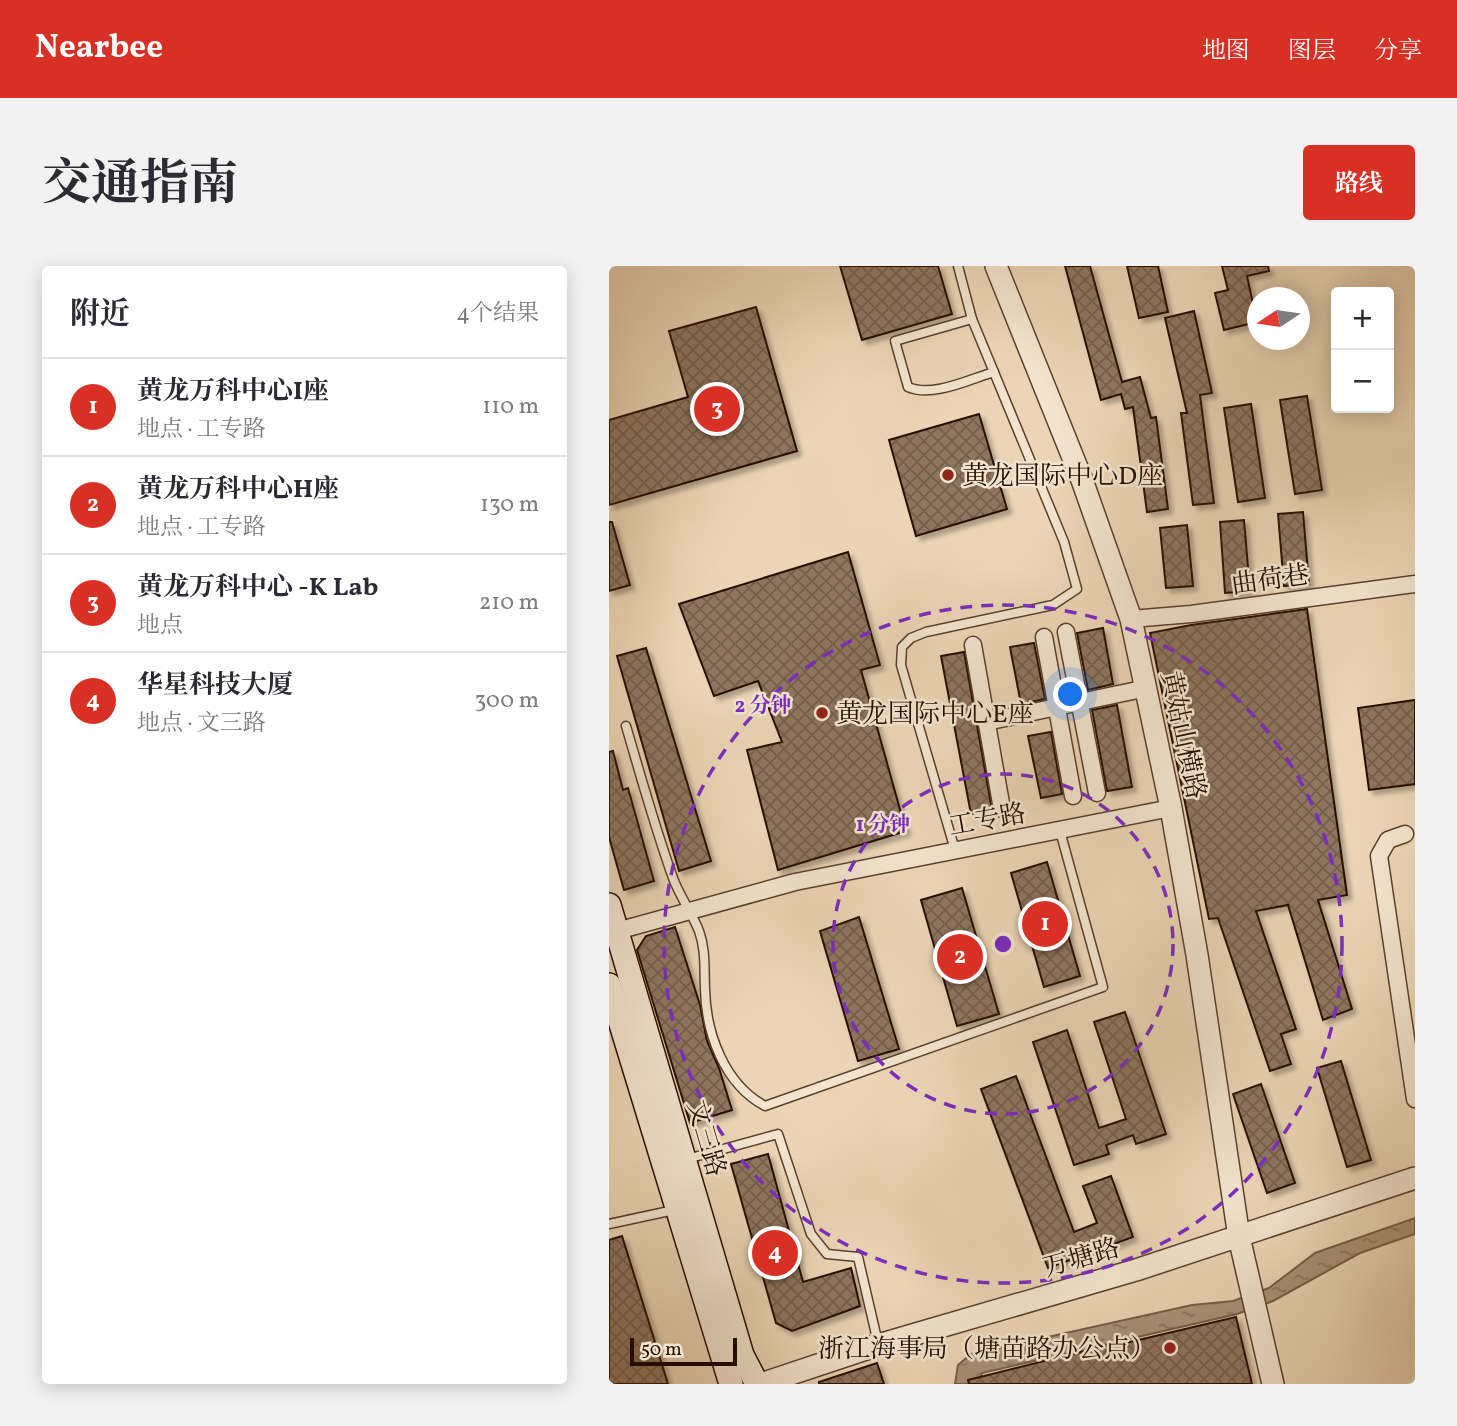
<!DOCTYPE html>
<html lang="zh">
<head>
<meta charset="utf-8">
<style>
  body { margin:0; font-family:Vollkorn,"Noto Serif SC",serif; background:#f2f2f3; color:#2b2b33 }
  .controls { position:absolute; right:21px; top:21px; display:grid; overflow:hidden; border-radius:7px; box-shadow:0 4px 18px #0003 }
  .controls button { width:63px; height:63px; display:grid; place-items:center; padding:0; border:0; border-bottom:2px solid #e1e1e2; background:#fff; color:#2b2b33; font:35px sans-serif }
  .compass { position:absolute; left:638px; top:21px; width:63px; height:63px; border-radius:50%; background:#fff; box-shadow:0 4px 18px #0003; rotate:257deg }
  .scale { position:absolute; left:21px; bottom:18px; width:107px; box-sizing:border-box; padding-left:7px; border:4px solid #290e00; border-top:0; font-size:19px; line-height:24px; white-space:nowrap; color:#290e00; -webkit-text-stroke:5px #f2e4cf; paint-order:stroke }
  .you { position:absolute; left:462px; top:429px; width:24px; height:24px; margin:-18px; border:5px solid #fff; border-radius:50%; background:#1a73e8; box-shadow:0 0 0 10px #1a73e833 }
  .badge { display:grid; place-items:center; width:46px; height:46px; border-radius:50%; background:#d93025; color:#fff; font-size:23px; font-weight:700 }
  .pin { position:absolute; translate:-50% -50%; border:4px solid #fff; box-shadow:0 2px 7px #0006 }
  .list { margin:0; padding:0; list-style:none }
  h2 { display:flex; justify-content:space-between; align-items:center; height:91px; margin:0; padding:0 28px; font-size:30px }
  h2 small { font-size:23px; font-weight:400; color:#7c7c81 }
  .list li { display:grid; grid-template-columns:46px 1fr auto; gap:21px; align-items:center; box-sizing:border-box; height:98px; padding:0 28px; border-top:2px solid #e1e1e2 }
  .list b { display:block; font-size:26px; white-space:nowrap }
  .list p { margin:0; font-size:23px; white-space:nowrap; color:#7c7c81 }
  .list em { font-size:23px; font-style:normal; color:#7c7c81 }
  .map { position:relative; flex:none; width:806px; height:1118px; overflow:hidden; border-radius:7px }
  header { display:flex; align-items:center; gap:42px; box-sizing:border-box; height:98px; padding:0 35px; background:#d93025; color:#fff }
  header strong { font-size:33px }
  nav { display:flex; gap:38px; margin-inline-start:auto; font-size:24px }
  .intro { display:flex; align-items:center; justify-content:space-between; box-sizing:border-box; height:168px; padding:0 42px }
  h1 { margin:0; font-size:49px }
  .button { padding:18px 32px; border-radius:7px; background:#d93025; color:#fff; font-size:24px; font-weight:700 }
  main { display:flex; gap:42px; padding:0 42px }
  aside { flex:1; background:#fff; border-radius:7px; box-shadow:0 4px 18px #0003 }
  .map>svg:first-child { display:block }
  .water { fill:url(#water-ripples); stroke:#765d47; stroke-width:2 }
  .building { fill:url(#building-cross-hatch); stroke:#290e00; stroke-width:2; filter:url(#shadow) }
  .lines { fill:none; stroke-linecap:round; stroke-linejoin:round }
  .service-casing { stroke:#5a402d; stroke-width:11 }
  .minor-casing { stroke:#5a402d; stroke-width:19 }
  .tertiary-casing { stroke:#5a402d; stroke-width:24 }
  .secondary-casing { stroke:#290e00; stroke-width:26 }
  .service { stroke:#f2e4cf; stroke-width:8 }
  .minor { stroke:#f2e4cf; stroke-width:16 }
  .tertiary { stroke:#f2e4cf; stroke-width:21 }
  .secondary { stroke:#f2e4cf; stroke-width:23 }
  .ring { fill:none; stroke:#7b2cbf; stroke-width:3.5; stroke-dasharray:12 9 }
  .poi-dot { fill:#8f2418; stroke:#f2e4cf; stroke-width:2.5 }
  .labels { text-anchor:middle; stroke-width:5; stroke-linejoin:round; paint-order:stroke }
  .poi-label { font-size:26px; fill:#290e00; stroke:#f2e4cf; text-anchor:start }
  .street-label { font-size:26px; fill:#290e00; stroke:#f2e4cf }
  .centre { fill:#7b2cbf; stroke:#f2e4cf; stroke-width:3.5 }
  .ring-label { font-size:21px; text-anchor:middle; font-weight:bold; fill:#7b2cbf; stroke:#f2e4cf; stroke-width:5; stroke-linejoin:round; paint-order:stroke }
</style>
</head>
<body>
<header>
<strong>Nearbee</strong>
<nav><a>地图</a><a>图层</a><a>分享</a></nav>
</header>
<div class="intro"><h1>交通指南</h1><a class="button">路线</a></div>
<main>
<aside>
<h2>附近<small>4个结果</small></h2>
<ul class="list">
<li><span class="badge">1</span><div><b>黄龙万科中心I座</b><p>地点 · 工专路</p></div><em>110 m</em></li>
<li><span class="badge">2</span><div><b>黄龙万科中心H座</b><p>地点 · 工专路</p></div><em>130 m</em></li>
<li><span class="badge">3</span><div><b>黄龙万科中心 -K Lab</b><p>地点</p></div><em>210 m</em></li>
<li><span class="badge">4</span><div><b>华星科技大厦</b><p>地点 · 文三路</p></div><em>300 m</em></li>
</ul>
</aside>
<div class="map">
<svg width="806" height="1118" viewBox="0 0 806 1118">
  <defs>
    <pattern id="water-ripples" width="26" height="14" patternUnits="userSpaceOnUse" patternTransform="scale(1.75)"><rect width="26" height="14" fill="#a99177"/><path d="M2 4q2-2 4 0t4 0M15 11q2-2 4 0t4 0" fill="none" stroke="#8a755f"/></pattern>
    <pattern id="building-cross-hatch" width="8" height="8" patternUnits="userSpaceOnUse" patternTransform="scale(1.75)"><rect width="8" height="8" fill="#8e755e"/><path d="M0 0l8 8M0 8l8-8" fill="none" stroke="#745e4b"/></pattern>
    <filter id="shadow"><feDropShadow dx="4.5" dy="4.5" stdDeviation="2" flood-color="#0004"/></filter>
  </defs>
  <rect width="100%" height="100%" fill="#ebd5b5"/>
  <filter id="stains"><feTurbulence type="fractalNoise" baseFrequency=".00286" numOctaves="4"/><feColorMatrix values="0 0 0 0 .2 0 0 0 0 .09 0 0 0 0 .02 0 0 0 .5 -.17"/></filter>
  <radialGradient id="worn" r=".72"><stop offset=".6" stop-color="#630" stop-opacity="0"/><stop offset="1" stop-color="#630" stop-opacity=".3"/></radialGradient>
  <polygon class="water" points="806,952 806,968 751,987 664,1035 628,1048 373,1107 369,1118 346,1118 349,1099 362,1088 583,1039 624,1035 660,1022 706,987"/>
  <g class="building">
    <polygon points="231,0 329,0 343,48 253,74"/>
    <polygon points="456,0 481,0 513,116 531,111 542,152 547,151 559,243 538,246 524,141 516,143 512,128 492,134"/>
    <polygon points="518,0 549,0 559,46 530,52"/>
    <polygon points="613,0 659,0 660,5 638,10 648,56 615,64 606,27 619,24"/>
    <polygon points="147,41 188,185 0,239 0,154 79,131 60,65"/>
    <polygon points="585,45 603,127 591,129 605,237 584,239 572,147 578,147 556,52"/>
    <polygon points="698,130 713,224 686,228 671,134"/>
    <polygon points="642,138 656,232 629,236 615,142"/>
    <polygon points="370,148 398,243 307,270 280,174"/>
    <polygon points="694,246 700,318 675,320 669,248"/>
    <polygon points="635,254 641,325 616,327 611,256"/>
    <polygon points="0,256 3,256 21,319 0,325"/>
    <polygon points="578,259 584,320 557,322 551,262"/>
    <polygon points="239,286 271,399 252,404 297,565 169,604 138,484 173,476 149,415 105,430 70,338"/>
    <polygon points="698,343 738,629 709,634 743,743 714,754 679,639 647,645 687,763 672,768 682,798 661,805 609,652 600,653 541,367 582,359"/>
    <polygon points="494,362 504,418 479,424 468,367"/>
    <polygon points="425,377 436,433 412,438 401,381"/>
    <polygon points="37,382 102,595 70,605 8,390"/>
    <polygon points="355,386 383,544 362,548 332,390"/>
    <polygon points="806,434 806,518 760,524 749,442"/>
    <polygon points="508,439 523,521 498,525 483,444"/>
    <polygon points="442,466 453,528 432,532 419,470"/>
    <polygon points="4,485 14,524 19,522 45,615 15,624 0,571 0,486"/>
    <polygon points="438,596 471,710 435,721 402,607"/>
    <polygon points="353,622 390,748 348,760 312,634"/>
    <polygon points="250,651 290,783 249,795 211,665"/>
    <polygon points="66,661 91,739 98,775 110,802 123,844 81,857 28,684 37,670"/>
    <polygon points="516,746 557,868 527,878 524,869 497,879 500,888 465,899 424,776 458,764 490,862 517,853 485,756"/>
    <polygon points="732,795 762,894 738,901 708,802"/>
    <polygon points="407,810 465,966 488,957 474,920 502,910 524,971 439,1002 372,823"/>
    <polygon points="652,818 686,917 658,927 624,828"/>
    <polygon points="159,888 194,1016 242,1002 251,1040 183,1065 167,1057 122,898"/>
    <polygon points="13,970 59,1118 0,1118 0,974"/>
    <polygon points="627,1051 643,1118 360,1118 359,1114 499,1079 504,1080"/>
    <polygon points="268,1097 275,1118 210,1118 210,1116"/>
  </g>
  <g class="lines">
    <g class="service-casing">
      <g id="service">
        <path d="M363,53L286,75L299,121C323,132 361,113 385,106"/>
        <path d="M17,460C32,511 46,562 64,612C71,631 83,647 90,665C97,684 95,703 96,723C97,767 115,818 156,840L494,721L451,565"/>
        <polyline points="346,584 292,399 293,381 302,372 317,366 444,339 468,323 455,276 363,53 349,0"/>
        <polyline points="78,893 169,868 202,968 218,988 249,991 269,1077"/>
        <polyline points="0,958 65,944"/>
      </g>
    </g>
    <g class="minor-casing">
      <g id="minor">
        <polyline points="522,353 582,348 806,318"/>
        <polyline points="457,366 488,527"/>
        <polyline points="435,371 464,530"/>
        <polyline points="364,379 393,543"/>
        <polyline points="377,456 538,422"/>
        <polyline points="796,568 779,574 770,590 806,833"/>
        <polyline points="0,664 8,665 186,616 562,542"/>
      </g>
    </g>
    <g class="tertiary-casing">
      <g id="tertiary">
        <polyline points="387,0 473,214 522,353 562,542 588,689 630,971 664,1118"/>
        <polyline points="152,1118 269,1079 527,1004 806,912"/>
      </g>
    </g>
    <g class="secondary-casing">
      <g id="secondary">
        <polyline points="0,639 133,1089 148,1118"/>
        <polyline points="0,719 122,1118"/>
      </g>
    </g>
    <use href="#service" class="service"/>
    <use href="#minor" class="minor"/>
    <use href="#tertiary" class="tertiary"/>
    <use href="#secondary" class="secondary"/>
  </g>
  <g class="ring">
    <circle cx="394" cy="678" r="170"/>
    <circle cx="394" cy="678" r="339"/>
  </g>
  <g class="poi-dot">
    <circle cx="339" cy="209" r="7"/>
    <circle cx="213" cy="447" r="7"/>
    <circle cx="561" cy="1082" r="7"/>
  </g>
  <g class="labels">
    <g class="poi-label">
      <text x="353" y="218">黄龙国际中心D座</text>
      <text x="227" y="456">黄龙国际中心E座</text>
      <text x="547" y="1091" text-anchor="end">浙江海事局（塘苗路办公点）</text>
    </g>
    <g class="street-label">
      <text transform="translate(661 313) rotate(-8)" y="9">曲荷巷</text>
      <text transform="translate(575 469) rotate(78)" y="9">黄姑山横路</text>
      <text transform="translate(378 553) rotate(-10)" y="9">工专路</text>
      <text transform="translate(98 872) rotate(74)" y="9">文三路</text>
      <text transform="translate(472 991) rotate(-16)" y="9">万塘路</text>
    </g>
  </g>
  <circle cx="394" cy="678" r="10" class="centre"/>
  <g class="ring-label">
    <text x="154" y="446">2 分钟</text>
    <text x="274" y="565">1 分钟</text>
  </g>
  <rect width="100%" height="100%" filter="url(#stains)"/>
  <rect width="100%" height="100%" fill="url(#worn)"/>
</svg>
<div class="controls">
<button>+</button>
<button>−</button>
</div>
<svg class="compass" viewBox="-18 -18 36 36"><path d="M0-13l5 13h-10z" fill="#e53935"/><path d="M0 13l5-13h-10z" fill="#7c7c81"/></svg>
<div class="scale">50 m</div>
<div class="you"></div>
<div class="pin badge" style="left:436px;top:658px">1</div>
<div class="pin badge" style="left:351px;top:691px">2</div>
<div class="pin badge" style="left:108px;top:143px">3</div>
<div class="pin badge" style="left:166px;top:987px">4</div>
</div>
</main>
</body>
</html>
